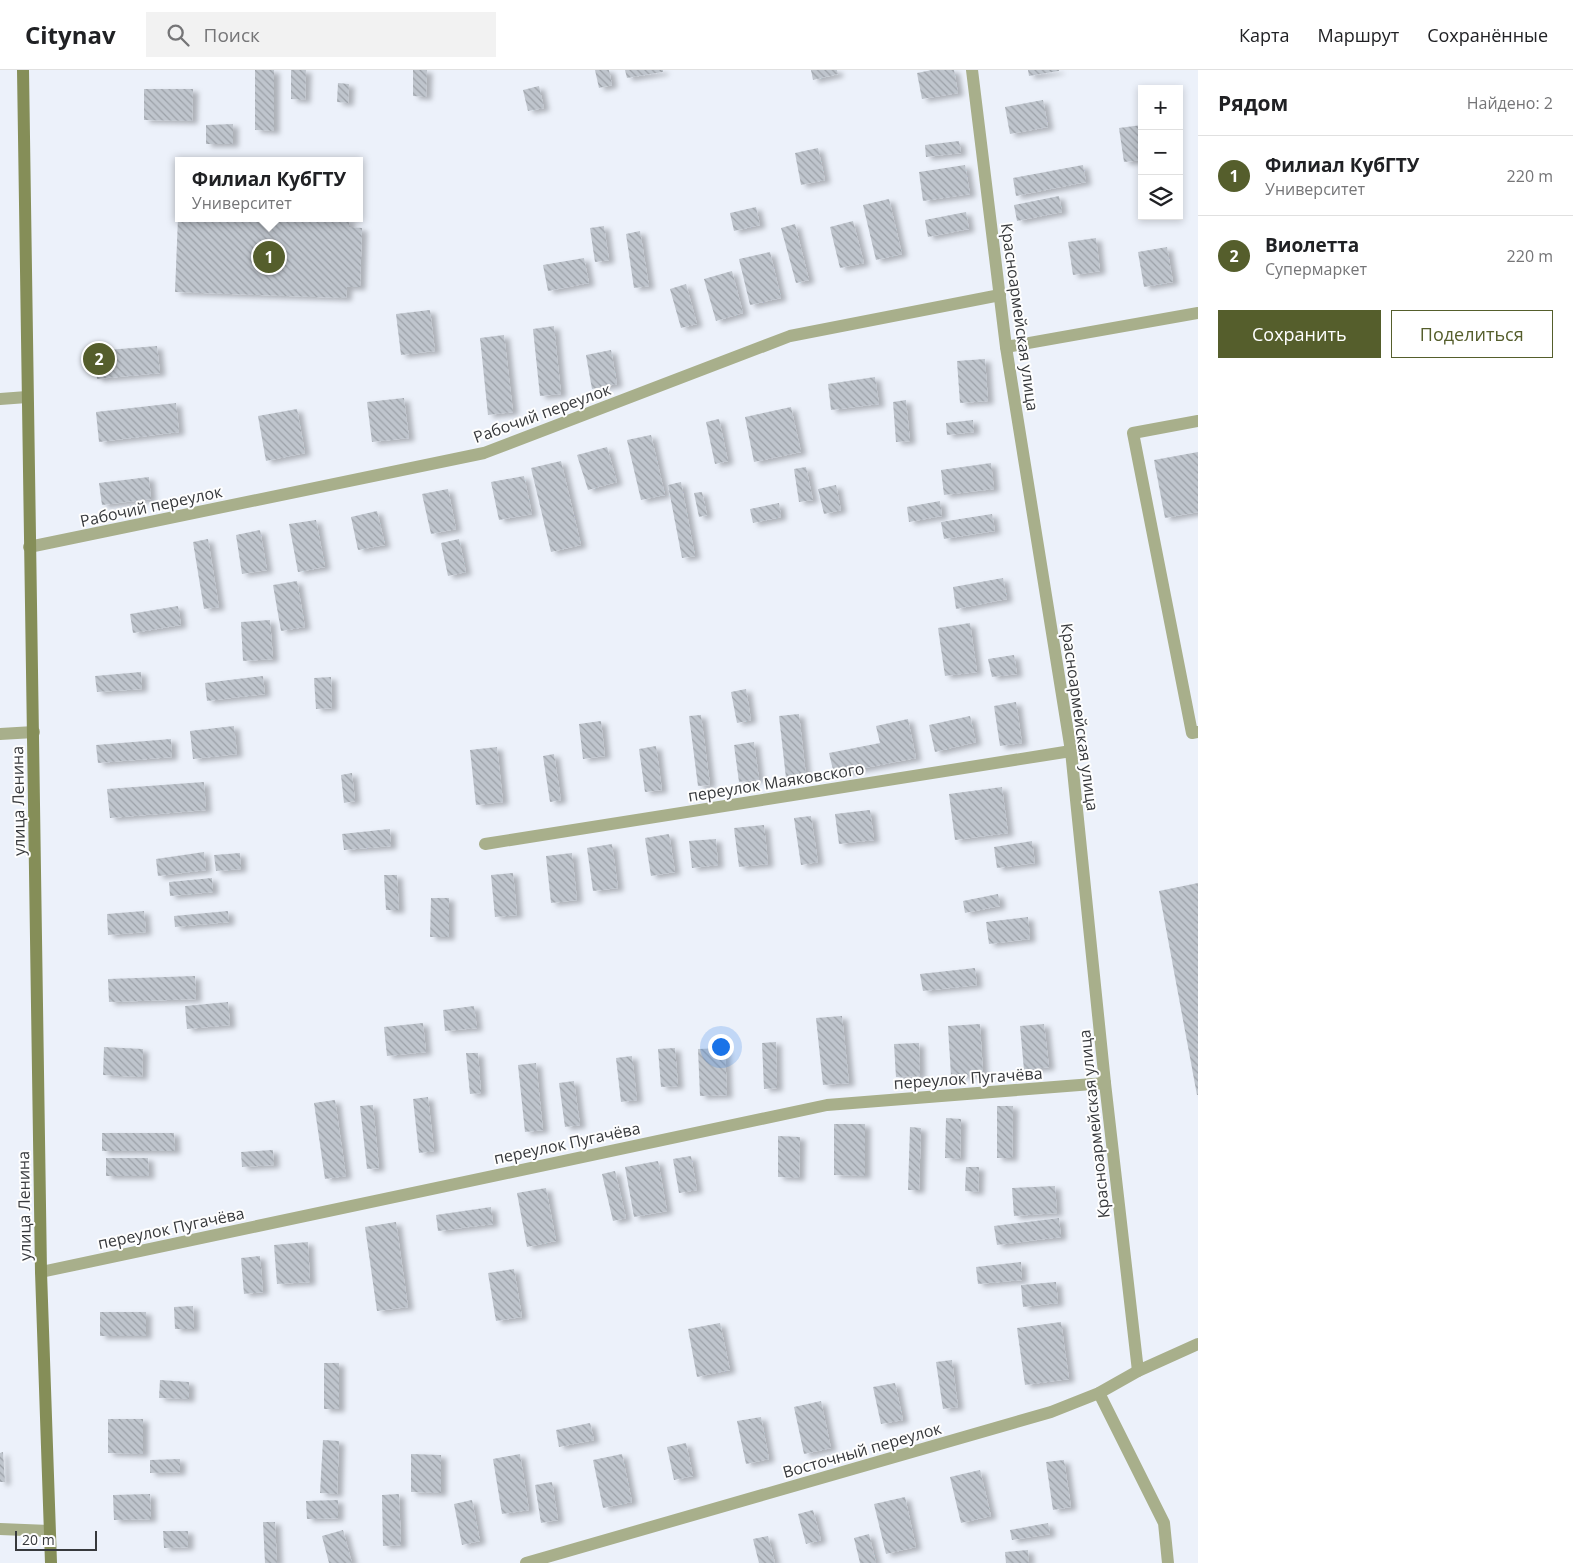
<!DOCTYPE html>
<html lang="ru">
<head>
<meta charset="utf-8">
<style>
  body { margin:0; font-family:"Open Sans",sans-serif; background:#f2f2f2; color:#202124 }
  .controls { position:absolute; right:15px; top:15px; display:grid; overflow:hidden; border-radius:0px; box-shadow:0 2px 8px #0003 }
  .controls button { width:45px; height:45px; display:grid; place-items:center; padding:0; border:0; border-bottom:1px solid #e0e0e0; background:#fff; color:#202124; font:25px sans-serif }
  .scale { position:absolute; left:15px; bottom:12px; width:82px; box-sizing:border-box; padding-left:5px; border:2px solid #37393c; border-top:0; font-size:14px; line-height:18px; white-space:nowrap; color:#37393c; -webkit-text-stroke:4px #fefefe; paint-order:stroke }
  .you { position:absolute; left:720px; top:976px; width:18px; height:18px; margin:-12px; border:4px solid #fff; border-radius:50%; background:#1a73e8; box-shadow:0 0 0 8px #1a73e833 }
  .badge { display:grid; place-items:center; width:32px; height:32px; border-radius:50%; background:#555e2c; color:#fff; font-size:16px; font-weight:700 }
  .pin { position:absolute; translate:-50% -50%; border:2px solid #fff; box-shadow:0 1px 5px #0006 }
  .popup { position:absolute; left:175px; top:87px; width:188px; height:65px; box-sizing:border-box; display:grid; place-content:center; border-radius:0px; background:#fff; filter:drop-shadow(0 1px 4px #0005); font-size:16px; white-space:nowrap; color:#757577 }
  .popup b { font-size:19px; color:#202124 }
  .popup::after { content:''; position:absolute; left:50%; top:100%; margin-left:-10px; border:10px solid transparent; border-top-color:#fff }
  .list { margin:0; padding:0; list-style:none }
  h2 { display:flex; justify-content:space-between; align-items:center; height:65px; margin:0; padding:0 20px; font-size:21px }
  h2 small { font-size:16px; font-weight:400; color:#757577 }
  .list li { display:grid; grid-template-columns:32px 1fr auto; gap:15px; align-items:center; box-sizing:border-box; height:80px; padding:0 20px; border-top:1px solid #e0e0e0 }
  .list b { display:block; font-size:19px; white-space:nowrap }
  .list p { margin:0; font-size:16px; white-space:nowrap; color:#757577 }
  .list em { font-size:16px; font-style:normal; color:#757577 }
  .actions { display:flex; gap:10px; padding:15px 20px }
  .actions a { flex:1; padding:11px 0; border:1px solid #555e2c; border-radius:0px; text-align:center; font-size:18px; color:#555e2c }
  .actions .main { background:#555e2c; color:#fff }
  .icon { flex:none; width:28px; height:28px; fill:none; stroke:currentColor; stroke-width:2; stroke-linecap:round; stroke-linejoin:round }
  .map { position:relative; flex:none; width:1198px; height:1493px; overflow:hidden }
  header { display:flex; align-items:center; gap:30px; box-sizing:border-box; height:70px; padding:0 25px; background:#fff; border-bottom:1px solid #e0e0e0 }
  header strong { font-size:24px }
  nav { display:flex; gap:28px; margin-inline-start:auto; font-size:18px }
  .search { width:350px; height:45px; background:#f2f2f2; display:flex; align-items:center; gap:12px; box-sizing:border-box; padding:0 18px; border-radius:0px; color:#757577; font-size:19px }
  main { display:flex }
  aside { flex:1; background:#fff }
  .map>svg:first-child { display:block }
  .building { fill:url(#building-back-hatch); filter:url(#shadow) }
  .lines { fill:none; stroke-linecap:round; stroke-linejoin:round }
  .service { stroke:#a8af8b; stroke-width:12 }
  .minor { stroke:#a8af8b; stroke-width:12 }
  .tertiary { stroke:#a8af8b; stroke-width:12 }
  .secondary { stroke:#858e58; stroke-width:12 }
  .labels { text-anchor:middle; stroke-width:4; stroke-linejoin:round; paint-order:stroke }
  .street-label { font-size:16px; fill:#37393c; stroke:#fefefe }
</style>
</head>
<body>
<header>
<strong>Citynav</strong>
<div class="search"><svg class="icon" aria-label="search" viewBox="0 0 24 24"><circle cx="10" cy="10" r="6"/><path d="M15 15l6 6"/></svg>Поиск</div>
<nav><a>Карта</a><a>Маршрут</a><a>Сохранённые</a></nav>
</header>
<main>
<div class="map">
<svg width="1198" height="1493" viewBox="0 0 1198 1493">
  <defs>
    <pattern id="building-back-hatch" width="6" height="6" patternUnits="userSpaceOnUse" patternTransform="scale(1.25)"><rect width="6" height="6" fill="#bfc5cd"/><path d="M-1 5l2 2M0 0l6 6M5-1l2 2" fill="none" stroke="#9ca1a8"/></pattern>
    <filter id="shadow"><feDropShadow dx="5.5" dy="3" stdDeviation="2.5" flood-color="#0004"/></filter>
  </defs>
  <rect width="100%" height="100%" fill="#ecf1fa"/>
  <g class="building">
    <polygon points="255,0 274,0 274,61 255,60"/>
    <polygon points="291,0 306,0 305,30 291,29"/>
    <polygon points="413,0 427,0 426,27 413,26"/>
    <polygon points="595,0 609,0 612,15 599,18"/>
    <polygon points="625,0 663,0 663,2 627,8"/>
    <polygon points="811,0 837,0 838,4 813,10"/>
    <polygon points="932,0 954,0 958,23 922,29 917,3"/>
    <polygon points="1028,0 1059,0 1059,1 1029,6"/>
    <polygon points="338,13 349,14 348,33 337,32"/>
    <polygon points="539,16 544,38 528,41 523,20"/>
    <polygon points="144,19 193,19 192,51 144,50"/>
    <polygon points="1043,30 1048,57 1010,64 1005,37"/>
    <polygon points="233,54 233,74 206,74 206,55"/>
    <polygon points="1142,55 1142,90 1124,92 1119,58"/>
    <polygon points="959,71 961,83 926,87 925,75"/>
    <polygon points="818,78 825,110 801,115 795,83"/>
    <polygon points="965,95 970,124 923,131 919,102"/>
    <polygon points="1083,95 1086,112 1016,126 1013,108"/>
    <polygon points="1059,126 1062,142 1017,151 1014,135"/>
    <polygon points="889,129 902,184 876,190 863,135"/>
    <polygon points="756,137 760,155 734,161 730,143"/>
    <polygon points="966,142 969,159 928,167 925,150"/>
    <polygon points="178,148 349,150 349,157 362,158 360,217 347,217 346,228 175,222"/>
    <polygon points="853,151 864,193 840,198 830,157"/>
    <polygon points="795,154 809,210 796,213 781,158"/>
    <polygon points="604,156 609,190 595,192 590,158"/>
    <polygon points="640,161 649,216 634,218 626,164"/>
    <polygon points="1096,168 1100,201 1073,205 1068,172"/>
    <polygon points="1167,177 1173,212 1144,217 1138,182"/>
    <polygon points="770,182 781,228 750,235 739,189"/>
    <polygon points="584,188 589,213 548,221 543,195"/>
    <polygon points="732,201 743,243 716,251 704,209"/>
    <polygon points="686,214 697,254 681,258 670,219"/>
    <polygon points="430,240 435,281 401,285 396,244"/>
    <polygon points="554,256 561,324 540,326 533,259"/>
    <polygon points="504,265 513,342 488,345 480,268"/>
    <polygon points="157,276 160,303 97,309 95,281"/>
    <polygon points="611,280 617,314 592,319 586,285"/>
    <polygon points="985,289 988,331 960,333 957,291"/>
    <polygon points="875,307 879,334 831,340 828,314"/>
    <polygon points="404,328 409,368 372,372 367,332"/>
    <polygon points="906,330 910,371 896,372 893,332"/>
    <polygon points="176,333 179,362 99,372 96,342"/>
    <polygon points="791,337 801,382 754,392 745,347"/>
    <polygon points="297,339 305,383 266,391 258,346"/>
    <polygon points="719,349 728,391 715,394 706,352"/>
    <polygon points="973,350 974,362 947,365 946,353"/>
    <polygon points="651,365 665,425 641,430 627,370"/>
    <polygon points="607,377 617,412 588,420 577,385"/>
    <polygon points="1198,382 1198,442 1165,448 1154,390"/>
    <polygon points="561,391 581,475 551,482 531,398"/>
    <polygon points="991,393 994,419 944,425 941,400"/>
    <polygon points="806,397 813,430 799,432 794,399"/>
    <polygon points="524,406 532,444 499,450 491,412"/>
    <polygon points="149,407 151,429 102,435 99,413"/>
    <polygon points="681,412 695,486 682,488 668,415"/>
    <polygon points="836,415 841,440 824,444 818,419"/>
    <polygon points="448,419 456,459 431,464 422,424"/>
    <polygon points="702,422 707,445 699,447 694,423"/>
    <polygon points="940,431 942,446 909,452 907,437"/>
    <polygon points="779,433 781,447 753,453 750,439"/>
    <polygon points="377,441 385,475 358,480 351,447"/>
    <polygon points="992,444 995,461 944,469 941,452"/>
    <polygon points="316,450 325,497 298,502 289,454"/>
    <polygon points="260,460 267,500 242,504 236,465"/>
    <polygon points="208,469 219,537 204,539 193,472"/>
    <polygon points="459,469 466,502 448,506 441,473"/>
    <polygon points="1003,508 1007,529 956,539 953,517"/>
    <polygon points="297,511 305,557 281,561 273,515"/>
    <polygon points="178,536 181,555 133,563 130,544"/>
    <polygon points="270,550 273,589 243,591 241,552"/>
    <polygon points="970,553 977,602 945,606 938,558"/>
    <polygon points="1014,585 1017,604 992,607 988,589"/>
    <polygon points="141,602 142,619 97,622 95,606"/>
    <polygon points="263,606 265,624 207,631 205,613"/>
    <polygon points="331,607 332,638 316,639 314,608"/>
    <polygon points="746,619 751,650 737,653 731,622"/>
    <polygon points="1016,632 1022,673 1000,676 994,636"/>
    <polygon points="799,644 806,706 786,708 779,646"/>
    <polygon points="701,645 710,715 698,716 689,646"/>
    <polygon points="970,646 976,672 935,682 929,655"/>
    <polygon points="908,649 916,688 834,704 829,683 880,673 876,656"/>
    <polygon points="601,651 605,686 583,689 579,654"/>
    <polygon points="234,656 237,684 193,689 190,661"/>
    <polygon points="171,669 172,687 98,693 96,675"/>
    <polygon points="754,672 759,709 739,712 734,675"/>
    <polygon points="656,676 662,720 645,722 639,679"/>
    <polygon points="497,677 503,732 476,735 470,680"/>
    <polygon points="554,684 561,730 550,732 543,686"/>
    <polygon points="352,703 355,731 344,733 341,705"/>
    <polygon points="204,712 206,740 110,748 107,719"/>
    <polygon points="1002,717 1008,763 955,770 949,724"/>
    <polygon points="870,740 874,770 839,774 835,744"/>
    <polygon points="811,746 818,792 801,795 794,748"/>
    <polygon points="764,755 768,794 739,797 734,758"/>
    <polygon points="390,759 391,776 344,780 342,764"/>
    <polygon points="669,764 675,802 651,806 645,768"/>
    <polygon points="716,769 718,795 692,798 689,771"/>
    <polygon points="1032,771 1035,793 997,798 994,777"/>
    <polygon points="612,774 618,818 593,821 587,778"/>
    <polygon points="204,782 206,800 158,806 156,789"/>
    <polygon points="240,783 241,799 216,801 214,785"/>
    <polygon points="572,783 577,830 551,833 546,786"/>
    <polygon points="513,803 517,845 495,847 491,805"/>
    <polygon points="384,805 397,805 399,840 386,840"/>
    <polygon points="212,808 213,822 170,826 169,812"/>
    <polygon points="1198,813 1198,1025 1197,1025 1159,821"/>
    <polygon points="998,824 1000,836 965,843 963,831"/>
    <polygon points="431,828 449,828 449,867 430,867"/>
    <polygon points="144,841 146,862 108,865 107,844"/>
    <polygon points="228,841 229,852 175,857 174,846"/>
    <polygon points="1028,847 1030,869 989,874 986,852"/>
    <polygon points="975,898 977,915 923,921 920,904"/>
    <polygon points="195,906 196,929 109,932 108,909"/>
    <polygon points="228,932 230,955 187,959 185,936"/>
    <polygon points="474,936 477,958 445,961 443,940"/>
    <polygon points="842,946 849,1013 823,1015 816,948"/>
    <polygon points="423,953 426,982 387,986 384,957"/>
    <polygon points="980,954 983,1004 951,1006 948,956"/>
    <polygon points="1044,954 1049,997 1024,1000 1020,956"/>
    <polygon points="776,972 777,1018 764,1019 762,973"/>
    <polygon points="919,973 920,1006 896,1007 894,974"/>
    <polygon points="104,977 143,979 142,1007 103,1005"/>
    <polygon points="675,978 678,1016 661,1017 658,979"/>
    <polygon points="725,978 727,1025 700,1026 698,979"/>
    <polygon points="466,983 478,983 481,1023 470,1024"/>
    <polygon points="632,986 637,1030 621,1032 616,988"/>
    <polygon points="536,993 543,1060 525,1062 518,995"/>
    <polygon points="574,1011 580,1055 565,1057 559,1013"/>
    <polygon points="428,1027 434,1081 419,1083 413,1029"/>
    <polygon points="335,1030 346,1106 325,1109 314,1033"/>
    <polygon points="373,1035 379,1098 367,1099 360,1036"/>
    <polygon points="997,1036 1013,1036 1012,1088 997,1088"/>
    <polygon points="946,1048 961,1049 960,1089 945,1088"/>
    <polygon points="834,1054 865,1054 865,1106 834,1105"/>
    <polygon points="910,1057 921,1058 919,1120 908,1120"/>
    <polygon points="102,1063 174,1063 175,1081 102,1081"/>
    <polygon points="778,1066 800,1067 799,1108 778,1107"/>
    <polygon points="273,1080 274,1095 242,1097 241,1082"/>
    <polygon points="691,1086 697,1120 679,1123 673,1089"/>
    <polygon points="106,1088 148,1088 149,1106 106,1106"/>
    <polygon points="658,1091 667,1141 634,1147 625,1097"/>
    <polygon points="966,1097 979,1097 978,1122 965,1121"/>
    <polygon points="615,1101 626,1148 613,1151 602,1104"/>
    <polygon points="1055,1116 1057,1143 1014,1146 1012,1118"/>
    <polygon points="546,1118 556,1171 527,1177 517,1123"/>
    <polygon points="491,1137 493,1154 438,1161 436,1145"/>
    <polygon points="1059,1148 1061,1167 997,1175 994,1156"/>
    <polygon points="396,1152 408,1237 377,1241 365,1157"/>
    <polygon points="308,1172 310,1212 277,1214 274,1175"/>
    <polygon points="260,1186 263,1222 244,1224 241,1188"/>
    <polygon points="1021,1192 1022,1210 978,1214 976,1197"/>
    <polygon points="514,1199 522,1247 496,1251 488,1203"/>
    <polygon points="1056,1212 1058,1233 1023,1237 1021,1215"/>
    <polygon points="193,1236 194,1259 175,1259 174,1237"/>
    <rect x="100" y="1242" width="46" height="24"/>
    <polygon points="1061,1252 1069,1309 1025,1315 1017,1258"/>
    <polygon points="720,1253 730,1300 697,1307 688,1259"/>
    <polygon points="952,1290 958,1337 943,1339 936,1292"/>
    <rect x="324" y="1293" width="15" height="46"/>
    <polygon points="160,1310 189,1312 189,1329 159,1328"/>
    <polygon points="895,1313 903,1350 881,1354 873,1317"/>
    <polygon points="821,1331 831,1378 804,1384 794,1337"/>
    <polygon points="761,1347 769,1389 746,1394 737,1351"/>
    <polygon points="108,1349 143,1349 143,1384 108,1383"/>
    <polygon points="590,1353 594,1370 559,1377 556,1360"/>
    <polygon points="323,1370 339,1371 337,1424 320,1423"/>
    <polygon points="686,1373 693,1406 674,1410 667,1377"/>
    <polygon points="3,1382 5,1412 0,1412 0,1383"/>
    <polygon points="411,1384 441,1385 441,1423 411,1422"/>
    <polygon points="520,1384 529,1440 502,1444 493,1389"/>
    <polygon points="622,1384 632,1432 603,1438 593,1390"/>
    <polygon points="180,1389 180,1402 150,1403 150,1390"/>
    <polygon points="1064,1390 1071,1437 1053,1440 1046,1392"/>
    <polygon points="980,1400 991,1446 961,1453 950,1407"/>
    <polygon points="552,1412 558,1450 541,1453 535,1415"/>
    <polygon points="150,1424 151,1449 114,1450 113,1425"/>
    <polygon points="399,1424 401,1475 383,1476 382,1425"/>
    <polygon points="905,1427 916,1477 886,1484 874,1434"/>
    <polygon points="338,1430 338,1448 307,1449 306,1431"/>
    <polygon points="472,1430 480,1471 462,1475 454,1434"/>
    <polygon points="813,1440 821,1470 806,1474 798,1444"/>
    <polygon points="263,1452 275,1452 277,1493 265,1493"/>
    <polygon points="1048,1453 1050,1464 1012,1470 1010,1460"/>
    <polygon points="343,1460 352,1493 329,1493 322,1466"/>
    <polygon points="163,1461 188,1461 188,1477 164,1478"/>
    <polygon points="869,1464 876,1493 860,1493 854,1468"/>
    <polygon points="768,1466 775,1493 759,1493 753,1469"/>
    <polygon points="1028,1480 1029,1493 1006,1493 1005,1482"/>
  </g>
  <g class="lines">
    <g class="service">
      <polyline points="0,329 27,327"/>
      <polyline points="1198,351 1133,363 1192,663 1198,662"/>
    </g>
    <g class="minor">
      <polyline points="972,0 1006,277 1071,681 1105,1013 1138,1301"/>
      <polyline points="1006,277 1198,243"/>
      <polyline points="29,477 484,383 790,266 1000,225"/>
      <polyline points="0,664 34,662"/>
      <polyline points="485,774 1071,681"/>
      <polyline points="41,1202 827,1035 1105,1013"/>
      <polyline points="1099,1323 1164,1453 1168,1493"/>
      <polyline points="0,1459 49,1461"/>
    </g>
    <polyline class="tertiary" points="526,1493 1051,1342 1099,1323 1138,1301 1198,1274"/>
    <polyline class="secondary" points="23,0 41,1202 51,1493"/>
  </g>
  <g class="labels">
    <g class="street-label">
      <text transform="translate(1020 247) rotate(82)" y="6">Красноармейская улица</text>
      <text transform="translate(542 343) rotate(-20)" y="6">Рабочий переулок</text>
      <text transform="translate(151 436) rotate(-12)" y="6">Рабочий переулок</text>
      <text transform="translate(1080 647) rotate(82)" y="6">Красноармейская улица</text>
      <text transform="translate(776 712) rotate(-9)" y="6">переулок Маяковского</text>
      <text transform="translate(18 731) rotate(-91)" y="6">улица Ленина</text>
      <text transform="translate(968 1008) rotate(-4)" y="6">переулок Пугачёва</text>
      <text transform="translate(1094 1054) rotate(-96)" y="6">Красноармейская улица</text>
      <text transform="translate(567 1073) rotate(-12)" y="6">переулок Пугачёва</text>
      <text transform="translate(24 1136) rotate(-91)" y="6">улица Ленина</text>
      <text transform="translate(171 1158) rotate(-12)" y="6">переулок Пугачёва</text>
      <text transform="translate(862 1380) rotate(-16)" y="6">Восточный переулок</text>
    </g>
  </g>
</svg>
<div class="controls">
<button>+</button>
<button>−</button>
<button><svg class="icon" aria-label="layers" viewBox="0 0 24 24"><path d="M12 4l9 5-9 5-9-5zM3 14l9 5 9-5"/></svg></button>
</div>
<div class="scale">20 m</div>
<div class="you"></div>
<div class="pin badge" style="left:269px;top:187px">1</div>
<div class="popup"><b>Филиал КубГТУ</b>Университет</div>
<div class="pin badge" style="left:99px;top:289px">2</div>
</div>
<aside>
<h2>Рядом<small>Найдено: 2</small></h2>
<ul class="list">
<li><span class="badge">1</span><div><b>Филиал КубГТУ</b><p>Университет</p></div><em>220 m</em></li>
<li><span class="badge">2</span><div><b>Виолетта</b><p>Супермаркет</p></div><em>220 m</em></li>
</ul>
<div class="actions"><a class="main">Сохранить</a><a>Поделиться</a></div>
</aside>
</main>
</body>
</html>
